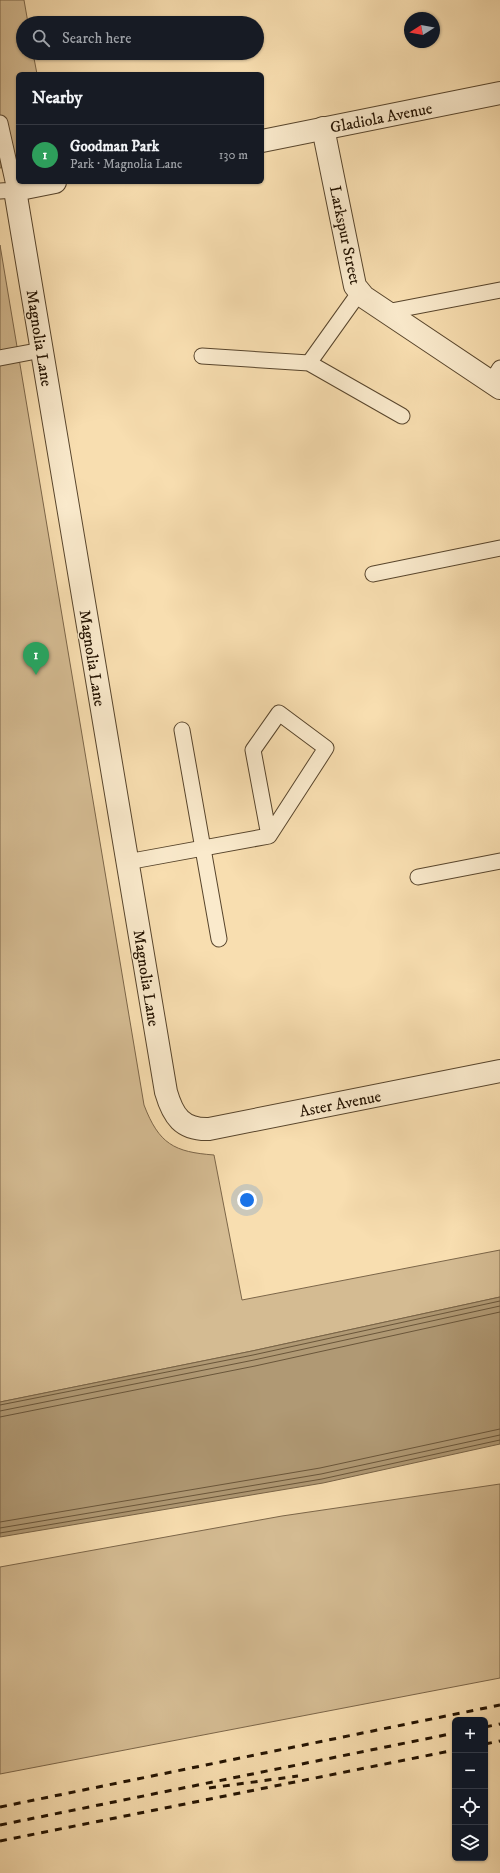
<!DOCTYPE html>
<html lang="en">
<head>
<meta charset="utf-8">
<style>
  body { margin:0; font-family:"IM FELL DW Pica",serif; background:#242831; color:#f1f3f6 }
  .controls { position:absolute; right:12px; bottom:12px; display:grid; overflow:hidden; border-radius:6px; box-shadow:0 1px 3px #0004 }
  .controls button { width:36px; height:36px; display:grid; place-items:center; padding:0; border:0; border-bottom:1px solid #363941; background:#171b24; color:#f1f3f6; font:20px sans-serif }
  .compass { position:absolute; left:404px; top:12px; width:36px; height:36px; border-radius:50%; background:#171b24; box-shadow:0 1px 3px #0004; rotate:259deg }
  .you { position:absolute; left:247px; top:1200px; width:14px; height:14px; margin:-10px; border:3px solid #fff; border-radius:50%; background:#1a73e8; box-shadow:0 0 0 6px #1a73e833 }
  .badge { display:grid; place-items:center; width:26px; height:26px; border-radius:50%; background:#0f766e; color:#fff; font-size:13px; font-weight:700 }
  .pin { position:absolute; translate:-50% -33px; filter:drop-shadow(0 1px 2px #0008) }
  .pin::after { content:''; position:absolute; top:21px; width:14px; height:12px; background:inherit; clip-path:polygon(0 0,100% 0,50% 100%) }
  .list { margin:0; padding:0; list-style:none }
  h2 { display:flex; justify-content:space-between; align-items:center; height:52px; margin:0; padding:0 16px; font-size:17px }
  h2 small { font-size:13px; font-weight:400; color:#9ea1a6 }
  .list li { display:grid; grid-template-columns:26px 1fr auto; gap:12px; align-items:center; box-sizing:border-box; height:60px; padding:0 16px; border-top:1px solid #363941 }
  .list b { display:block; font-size:15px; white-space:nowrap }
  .list p { margin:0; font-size:13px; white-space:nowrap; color:#9ea1a6 }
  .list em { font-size:13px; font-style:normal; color:#9ea1a6 }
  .icon { flex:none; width:22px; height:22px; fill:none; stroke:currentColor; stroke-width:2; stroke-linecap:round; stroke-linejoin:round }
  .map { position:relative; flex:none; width:500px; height:1873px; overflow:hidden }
  .search { position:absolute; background:#171b24; box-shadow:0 1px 3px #0004; left:16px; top:16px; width:248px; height:44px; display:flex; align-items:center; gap:10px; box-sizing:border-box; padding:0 14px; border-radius:22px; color:#9ea1a6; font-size:15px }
  .panel { position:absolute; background:#171b24; box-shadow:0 1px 3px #0004; left:16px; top:72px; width:248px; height:112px; border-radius:6px }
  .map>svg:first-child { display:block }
  .green { fill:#d4bb92; stroke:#7c6649 }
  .water { fill:#b09974; stroke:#786346 }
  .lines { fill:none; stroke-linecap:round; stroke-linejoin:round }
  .shore { stroke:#6a563a; stroke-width:1 }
  .lane-casing { stroke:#58452c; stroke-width:17 }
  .street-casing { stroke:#58452c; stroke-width:24 }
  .lane { stroke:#faeacc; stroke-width:15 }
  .street { stroke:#faeacc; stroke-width:22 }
  .rail { stroke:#231200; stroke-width:3; stroke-dasharray:7 7; stroke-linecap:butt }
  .labels { text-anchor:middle; stroke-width:3; stroke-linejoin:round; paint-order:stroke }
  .street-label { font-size:16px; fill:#231200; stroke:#faeacc }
</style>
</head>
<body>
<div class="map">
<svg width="500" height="1873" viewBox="0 0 500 1873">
  <rect width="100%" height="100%" fill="#f8deb0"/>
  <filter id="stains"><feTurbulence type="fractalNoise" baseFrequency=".005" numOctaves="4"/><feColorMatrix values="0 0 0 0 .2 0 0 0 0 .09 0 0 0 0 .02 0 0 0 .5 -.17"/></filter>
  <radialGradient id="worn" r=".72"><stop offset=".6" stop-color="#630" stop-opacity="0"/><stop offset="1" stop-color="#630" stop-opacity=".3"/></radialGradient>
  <g class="green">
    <polygon points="0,0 24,0 28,23 23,23 23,53 33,53 37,74 18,74 18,165 0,168"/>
    <path d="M0,245L144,1105C159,1144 174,1152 214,1155L242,1300L500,1250V1297L252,1351L0,1402Z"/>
    <polygon points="500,1484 500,1678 0,1774 0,1567 282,1516"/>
  </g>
  <polygon class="water" points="500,1297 500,1444 323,1483 0,1537 0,1402 252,1351"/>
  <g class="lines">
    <g class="shore">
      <polyline points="0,1405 253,1355 500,1301"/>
      <polyline points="0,1411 254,1360 500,1306"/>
      <polyline points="0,1417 255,1366 500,1312"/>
      <polyline points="0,1522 320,1468 500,1429"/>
      <polyline points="0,1528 321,1474 500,1435"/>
      <polyline points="0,1533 322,1479 500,1440"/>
    </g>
    <g class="lane-casing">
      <g id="lane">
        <polyline points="0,123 15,190 0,191"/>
        <polyline points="386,312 500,290"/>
        <polyline points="202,356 309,363 402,416"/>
        <polyline points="0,358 42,350"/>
        <polyline points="309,363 359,293"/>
        <polyline points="491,382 500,368"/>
        <polyline points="373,574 500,548"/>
        <polyline points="182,730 219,939"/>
        <polyline points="127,862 269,836 326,748 279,713 253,750 269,836"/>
        <polyline points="418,877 500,861"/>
      </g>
    </g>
    <g class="street-casing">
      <g id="street">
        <polyline points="323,128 355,286 364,297 500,388"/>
        <polyline points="262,141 500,93"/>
        <path d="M55,182L15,190L166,1092C173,1116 182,1130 209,1129L500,1071"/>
      </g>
    </g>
    <use href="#lane" class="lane"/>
    <use href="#street" class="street"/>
    <g class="rail">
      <polyline points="485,1727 500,1724"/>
      <polyline points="485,1744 500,1741"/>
      <polyline points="209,1788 298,1776"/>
      <polyline points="0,1807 500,1705"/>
      <polyline points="0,1825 455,1733"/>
      <polyline points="0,1841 455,1750"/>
    </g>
  </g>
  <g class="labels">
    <g class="street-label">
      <text transform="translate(381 117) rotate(-11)" y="6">Gladiola Avenue</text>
      <text transform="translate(346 235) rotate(78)" y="6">Larkspur Street</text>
      <text transform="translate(40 338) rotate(81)" y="6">Magnolia Lane</text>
      <text transform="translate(93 658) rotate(81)" y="6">Magnolia Lane</text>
      <text transform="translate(147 978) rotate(81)" y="6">Magnolia Lane</text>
      <text transform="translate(340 1103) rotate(-11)" y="6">Aster Avenue</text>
    </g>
  </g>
  <rect width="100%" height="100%" filter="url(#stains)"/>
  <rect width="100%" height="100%" fill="url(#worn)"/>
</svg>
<div class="controls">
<button>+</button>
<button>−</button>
<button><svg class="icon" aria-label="locate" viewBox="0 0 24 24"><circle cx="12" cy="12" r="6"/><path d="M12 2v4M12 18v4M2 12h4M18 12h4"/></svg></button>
<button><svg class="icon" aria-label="layers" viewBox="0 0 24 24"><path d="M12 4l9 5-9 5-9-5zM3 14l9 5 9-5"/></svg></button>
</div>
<svg class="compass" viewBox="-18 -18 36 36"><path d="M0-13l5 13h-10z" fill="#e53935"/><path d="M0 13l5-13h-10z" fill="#9ea1a6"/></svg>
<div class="you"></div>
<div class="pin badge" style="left:36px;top:675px;background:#2e9e5b">1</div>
<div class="search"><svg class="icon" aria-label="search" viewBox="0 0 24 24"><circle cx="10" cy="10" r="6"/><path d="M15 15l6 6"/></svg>Search here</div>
<section class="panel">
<h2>Nearby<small></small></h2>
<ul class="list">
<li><span class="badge" style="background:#2e9e5b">1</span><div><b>Goodman Park</b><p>Park · Magnolia Lane</p></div><em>130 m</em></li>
</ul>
</section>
</div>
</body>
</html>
